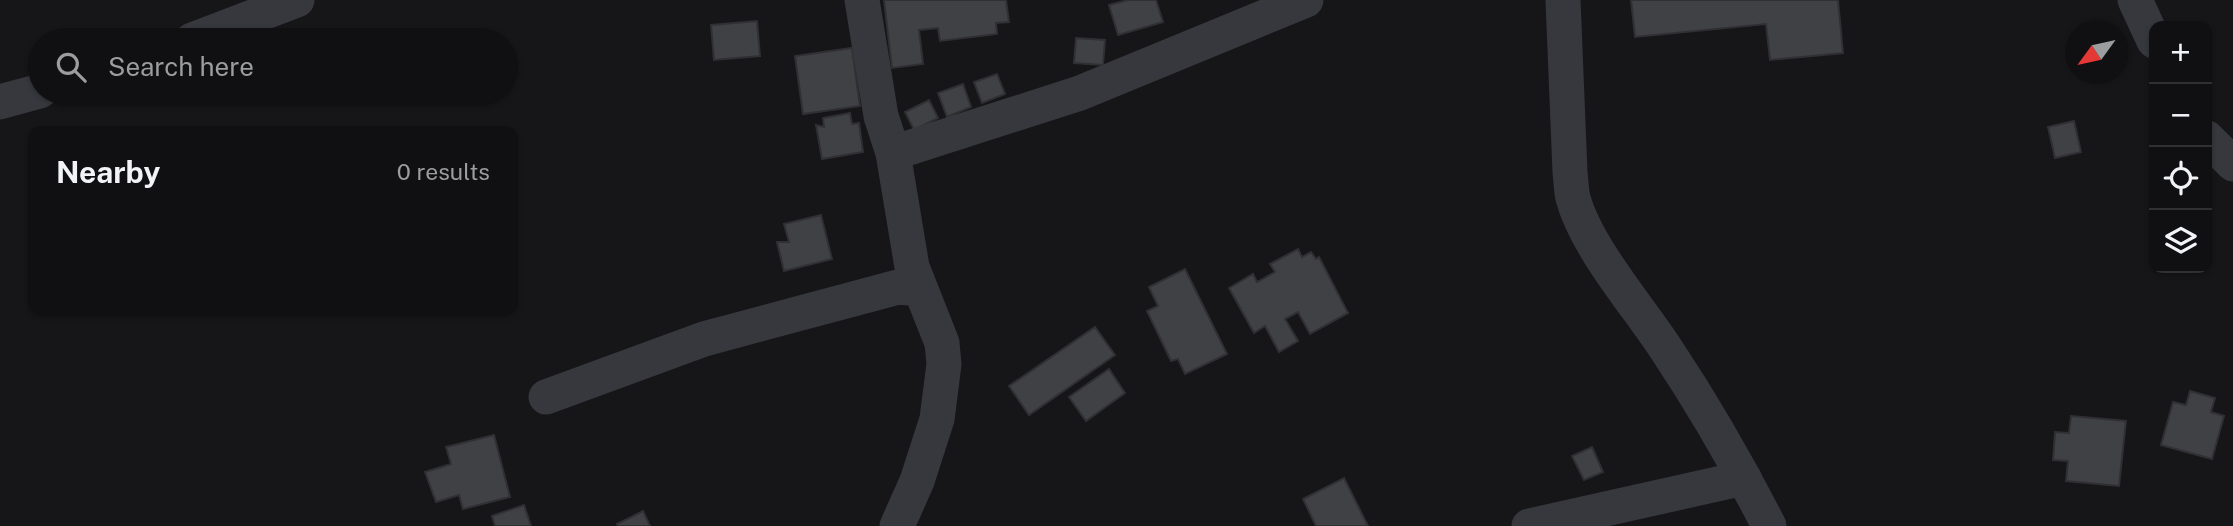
<!DOCTYPE html>
<html lang="en">
<head>
<meta charset="utf-8">
<style>
  body { margin:0; font-family:"Public Sans",sans-serif; background:#19191b; color:#f1f3f6 }
  .controls { position:absolute; right:21px; top:21px; display:grid; overflow:hidden; border-radius:14px; box-shadow:0 2px 5px #0004 }
  .controls button { width:63px; height:63px; display:grid; place-items:center; padding:0; border:0; border-bottom:2px solid #303032; background:#101012; color:#f1f3f6; font:35px sans-serif }
  .compass { position:absolute; left:2065px; top:21px; width:63px; height:63px; border-radius:50%; background:#101012; box-shadow:0 2px 5px #0004; rotate:237deg }
  .list { margin:0; padding:0; list-style:none }
  h2 { display:flex; justify-content:space-between; align-items:center; height:91px; margin:0; padding:0 28px; font-size:30px }
  h2 small { font-size:23px; font-weight:400; color:#9c9d9f }
  .icon { flex:none; width:38px; height:38px; fill:none; stroke:currentColor; stroke-width:2; stroke-linecap:round; stroke-linejoin:round }
  .map { position:relative; flex:none; width:2233px; height:526px; overflow:hidden }
  .search { position:absolute; background:#101012; box-shadow:0 2px 5px #0004; left:28px; top:28px; width:490px; height:77px; display:flex; align-items:center; gap:18px; box-sizing:border-box; padding:0 24px; border-radius:38px; color:#9c9d9f; font-size:26px }
  .panel { position:absolute; background:#101012; box-shadow:0 2px 5px #0004; left:28px; top:126px; width:490px; height:189px; border-radius:14px }
  .map>svg:first-child { display:block }
  .building { fill:#404145; stroke:#303034; stroke-width:2 }
  .lines { fill:none; stroke-linecap:round; stroke-linejoin:round }
  .minor { stroke:#37383d; stroke-width:35 }
</style>
</head>
<body>
<div class="map">
<svg width="2233" height="526" viewBox="0 0 2233 526">
  <rect width="100%" height="100%" fill="#161618"/>
  <g class="building">
    <polygon points="884,0 1006,0 1009,22 996,23 997,34 940,41 938,28 919,30 923,64 892,68"/>
    <polygon points="1128,0 1156,0 1163,22 1118,35 1109,5"/>
    <polygon points="1631,0 1838,0 1843,53 1770,60 1766,24 1635,37"/>
    <polygon points="757,21 760,56 714,60 711,25"/>
    <polygon points="1076,38 1105,40 1103,65 1074,63"/>
    <polygon points="852,48 860,106 803,114 795,56"/>
    <polygon points="997,74 1005,94 982,103 974,82"/>
    <polygon points="963,84 971,107 947,117 938,93"/>
    <polygon points="929,100 938,118 914,130 905,112"/>
    <polygon points="850,113 852,124 859,123 863,152 822,159 816,125 824,127 823,118"/>
    <polygon points="2074,121 2081,152 2055,158 2048,127"/>
    <polygon points="821,215 832,259 784,271 777,242 789,242 784,224"/>
    <polygon points="1298,249 1302,257 1311,252 1316,259 1319,257 1348,313 1310,334 1298,312 1285,319 1298,341 1279,352 1265,326 1254,333 1229,288 1253,274 1257,282 1275,272 1270,264"/>
    <polygon points="1185,269 1227,354 1185,374 1178,359 1171,361 1147,311 1158,306 1149,287"/>
    <polygon points="1095,327 1115,355 1029,415 1009,386"/>
    <polygon points="1109,369 1125,393 1086,421 1069,397"/>
    <polygon points="2190,391 2215,398 2211,412 2224,416 2212,459 2161,445 2173,402 2186,405"/>
    <polygon points="2071,416 2126,421 2119,486 2066,481 2068,461 2053,460 2055,432 2069,433"/>
    <polygon points="494,435 510,497 463,509 459,495 436,502 425,472 451,464 446,447"/>
    <polygon points="1592,447 1603,472 1584,480 1572,456"/>
    <polygon points="1344,478 1368,526 1316,526 1303,499"/>
    <polygon points="524,505 531,526 495,526 492,516"/>
    <polygon points="643,511 650,526 618,526 617,524"/>
  </g>
  <g class="lines">
    <g class="minor">
      <polyline points="862,0 881,116 893,153 912,267 942,343 944,364 937,419 917,481 897,526"/>
      <path d="M1563,0L1570,172C1571,180 1571,190 1573,198C1586,247 1638,306 1666,349C1704,406 1738,465 1769,526"/>
      <polyline points="2135,0 2154,41"/>
      <polyline points="192,40 297,0"/>
      <polyline points="0,102 40,91"/>
      <polyline points="2207,138 2233,164"/>
      <polyline points="893,153 1080,93 1306,0"/>
      <polyline points="546,397 704,339 898,287 920,289"/>
      <polyline points="1529,526 1744,478"/>
    </g>
  </g>
</svg>
<div class="controls">
<button>+</button>
<button>−</button>
<button><svg class="icon" aria-label="locate" viewBox="0 0 24 24"><circle cx="12" cy="12" r="6"/><path d="M12 2v4M12 18v4M2 12h4M18 12h4"/></svg></button>
<button><svg class="icon" aria-label="layers" viewBox="0 0 24 24"><path d="M12 4l9 5-9 5-9-5zM3 14l9 5 9-5"/></svg></button>
</div>
<svg class="compass" viewBox="-18 -18 36 36"><path d="M0-13l5 13h-10z" fill="#e53935"/><path d="M0 13l5-13h-10z" fill="#9c9d9f"/></svg>
<div class="search"><svg class="icon" aria-label="search" viewBox="0 0 24 24"><circle cx="10" cy="10" r="6"/><path d="M15 15l6 6"/></svg>Search here</div>
<section class="panel">
<h2>Nearby<small>0 results</small></h2>
<ul class="list">
</ul>
</section>
</div>
</body>
</html>
